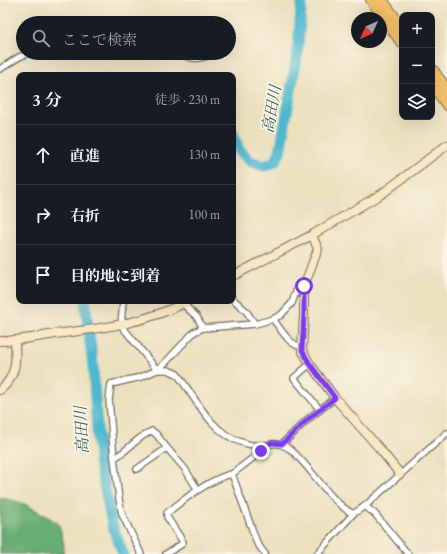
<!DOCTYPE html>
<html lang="ja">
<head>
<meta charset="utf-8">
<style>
  body { margin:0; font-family:"EB Garamond","Noto Serif JP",serif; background:#20242c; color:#f1f3f6 }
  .controls { position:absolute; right:12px; top:12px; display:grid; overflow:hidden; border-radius:8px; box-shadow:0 4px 16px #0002 }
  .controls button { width:36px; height:36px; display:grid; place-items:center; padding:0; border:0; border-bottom:1px solid #363941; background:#171b24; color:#f1f3f6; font:20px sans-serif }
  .compass { position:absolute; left:351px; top:12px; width:36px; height:36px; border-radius:50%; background:#171b24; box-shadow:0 4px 16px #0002; rotate:225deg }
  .stop { position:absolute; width:12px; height:12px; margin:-9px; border:3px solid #7c3aed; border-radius:50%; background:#fff }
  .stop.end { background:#7c3aed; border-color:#fff; box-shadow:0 1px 4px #0008 }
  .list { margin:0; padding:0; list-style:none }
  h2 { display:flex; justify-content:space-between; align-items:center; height:52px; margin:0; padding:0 16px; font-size:17px }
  h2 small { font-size:13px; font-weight:400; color:#9ea1a6 }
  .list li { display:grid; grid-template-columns:26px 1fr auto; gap:12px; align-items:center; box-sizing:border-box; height:60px; padding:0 16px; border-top:1px solid #363941 }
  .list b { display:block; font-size:15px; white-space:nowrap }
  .list em { font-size:13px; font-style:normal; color:#9ea1a6 }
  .icon { flex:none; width:22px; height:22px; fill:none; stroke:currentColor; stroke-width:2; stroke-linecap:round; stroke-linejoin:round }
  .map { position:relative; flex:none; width:447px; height:554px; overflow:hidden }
  .search { position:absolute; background:#171b24; box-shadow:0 4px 16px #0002; left:16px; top:16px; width:220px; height:44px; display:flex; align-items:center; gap:10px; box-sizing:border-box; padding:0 14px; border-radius:22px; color:#9ea1a6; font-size:15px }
  .panel { position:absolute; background:#171b24; box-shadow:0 4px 16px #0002; left:16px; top:72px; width:220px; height:232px; border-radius:8px }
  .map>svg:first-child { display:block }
  .forest { fill:#68ad72; stroke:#4a6c4e }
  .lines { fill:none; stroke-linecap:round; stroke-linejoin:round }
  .river { stroke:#50b8ce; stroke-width:11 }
  .street-casing { stroke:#6f6b5f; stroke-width:8 }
  .secondary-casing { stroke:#6f6b5f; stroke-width:10 }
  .highway-casing { stroke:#6f6b5f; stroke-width:12 }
  .street { stroke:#fff; stroke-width:5.5 }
  .secondary { stroke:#fae7c3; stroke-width:8 }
  .highway { stroke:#f3c26a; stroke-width:10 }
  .route { stroke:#7c3aed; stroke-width:5 }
  .labels { text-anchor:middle; stroke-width:3.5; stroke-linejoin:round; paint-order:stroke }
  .water-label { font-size:16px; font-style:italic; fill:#385c64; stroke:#fcf5e5 }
</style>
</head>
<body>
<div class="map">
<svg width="447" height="554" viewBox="0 0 447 554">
  <rect width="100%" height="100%" fill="#fcf5e5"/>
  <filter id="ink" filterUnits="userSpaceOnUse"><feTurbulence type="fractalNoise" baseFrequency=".025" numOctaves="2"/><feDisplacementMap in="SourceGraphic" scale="8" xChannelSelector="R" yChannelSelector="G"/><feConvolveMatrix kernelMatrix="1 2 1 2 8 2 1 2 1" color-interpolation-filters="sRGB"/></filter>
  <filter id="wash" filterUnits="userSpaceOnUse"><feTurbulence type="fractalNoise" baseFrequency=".012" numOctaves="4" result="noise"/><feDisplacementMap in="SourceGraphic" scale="16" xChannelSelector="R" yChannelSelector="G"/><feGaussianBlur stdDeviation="0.9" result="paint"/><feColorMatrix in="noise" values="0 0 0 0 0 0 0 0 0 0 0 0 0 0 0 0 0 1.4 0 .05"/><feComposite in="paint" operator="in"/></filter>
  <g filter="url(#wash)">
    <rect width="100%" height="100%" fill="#ece1bf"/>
    <path class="forest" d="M0,498C23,500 40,512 59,524L64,545L63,554H0Z"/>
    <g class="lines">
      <g class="river">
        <polyline points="233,133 239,150 250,161 264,166 275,162 280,152 297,56 302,0"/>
        <polyline points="85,301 93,366 99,460 112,524 123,554"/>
      </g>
    </g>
  </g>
  <g filter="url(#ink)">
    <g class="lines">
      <g class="street-casing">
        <g id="street">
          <polyline points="211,21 212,23"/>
          <path d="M179,53C193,61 201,59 215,53"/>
          <polyline points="0,69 19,57 29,53"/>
          <polyline points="233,299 246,311 255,324"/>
          <path d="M123,301L121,325L157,370H168L177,374C195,397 211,433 241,442C247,444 256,446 262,446C265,446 268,444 271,444C279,443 285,445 291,450C313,469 327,499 353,514"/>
          <polyline points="183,304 197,317 203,328"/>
          <path d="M273,319C280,328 290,347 302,346"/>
          <polyline points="310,364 294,378 320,410"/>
          <polyline points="282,444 308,419 335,398"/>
          <polyline points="262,446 261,451 258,454 232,474 257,543 265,554"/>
          <path d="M114,458C128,451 138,436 152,431L156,434L167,448"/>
          <polyline points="137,469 167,448 185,469 198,490"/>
          <polyline points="365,506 375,514 408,554"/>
          <polyline points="141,554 122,514 119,499 114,458 109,400 111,384 141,377 157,370 165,363 194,332 203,328 255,324 273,319 281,315 292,303 298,286 304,286"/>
          <path d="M166,554L182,544L183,542L167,517V513C183,500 211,478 232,474"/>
          <polyline points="317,554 353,514 365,506 447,433"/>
        </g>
      </g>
      <g class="secondary-casing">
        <g id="secondary">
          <polyline points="312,235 318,249 304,286 304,314 302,350 310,364 335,398 379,448 400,474"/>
          <polyline points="233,276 312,235 383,193 447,145"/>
          <path d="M0,341C19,341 36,337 55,334C102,328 145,324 188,301"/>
          <path d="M0,390C17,377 16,360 15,341"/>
        </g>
      </g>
      <g class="highway-casing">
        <g id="highway">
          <polyline points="371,0 402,43"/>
          <polyline points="382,0 402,28"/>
          <polyline points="432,69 447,90"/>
          <polyline points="432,84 447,105"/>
        </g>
      </g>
      <use href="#street" class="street"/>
      <use href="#secondary" class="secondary"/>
      <use href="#highway" class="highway"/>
    </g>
  </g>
  <g class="lines" filter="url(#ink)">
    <polyline class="route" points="261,451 262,446 272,443 282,444 308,419 335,398 310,364 302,350 304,314 304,286"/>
  </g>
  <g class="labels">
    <g class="water-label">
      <text transform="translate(271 109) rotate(-80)" y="6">高田川</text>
      <text transform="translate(81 430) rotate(-93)" y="6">高田川</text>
    </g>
  </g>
</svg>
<div class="controls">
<button>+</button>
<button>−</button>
<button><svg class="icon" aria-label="layers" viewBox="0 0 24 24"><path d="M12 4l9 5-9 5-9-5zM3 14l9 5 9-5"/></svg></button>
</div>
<svg class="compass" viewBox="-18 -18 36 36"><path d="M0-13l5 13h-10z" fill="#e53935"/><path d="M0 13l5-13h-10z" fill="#9ea1a6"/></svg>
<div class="stop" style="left:304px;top:286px"></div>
<div class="stop end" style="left:261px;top:451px"></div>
<div class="search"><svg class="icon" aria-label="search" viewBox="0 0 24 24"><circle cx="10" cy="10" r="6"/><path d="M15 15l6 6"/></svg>ここで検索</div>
<section class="panel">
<h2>3 分<small>徒歩 · 230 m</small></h2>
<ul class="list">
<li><svg class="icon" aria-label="ahead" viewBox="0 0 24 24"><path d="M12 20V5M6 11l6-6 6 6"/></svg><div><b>直進</b></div><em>130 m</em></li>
<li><svg class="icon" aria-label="right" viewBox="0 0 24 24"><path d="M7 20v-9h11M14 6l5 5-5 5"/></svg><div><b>右折</b></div><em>100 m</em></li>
<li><svg class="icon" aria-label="arrive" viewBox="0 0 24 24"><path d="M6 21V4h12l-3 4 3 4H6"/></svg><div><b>目的地に到着</b></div></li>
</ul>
</section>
</div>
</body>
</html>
